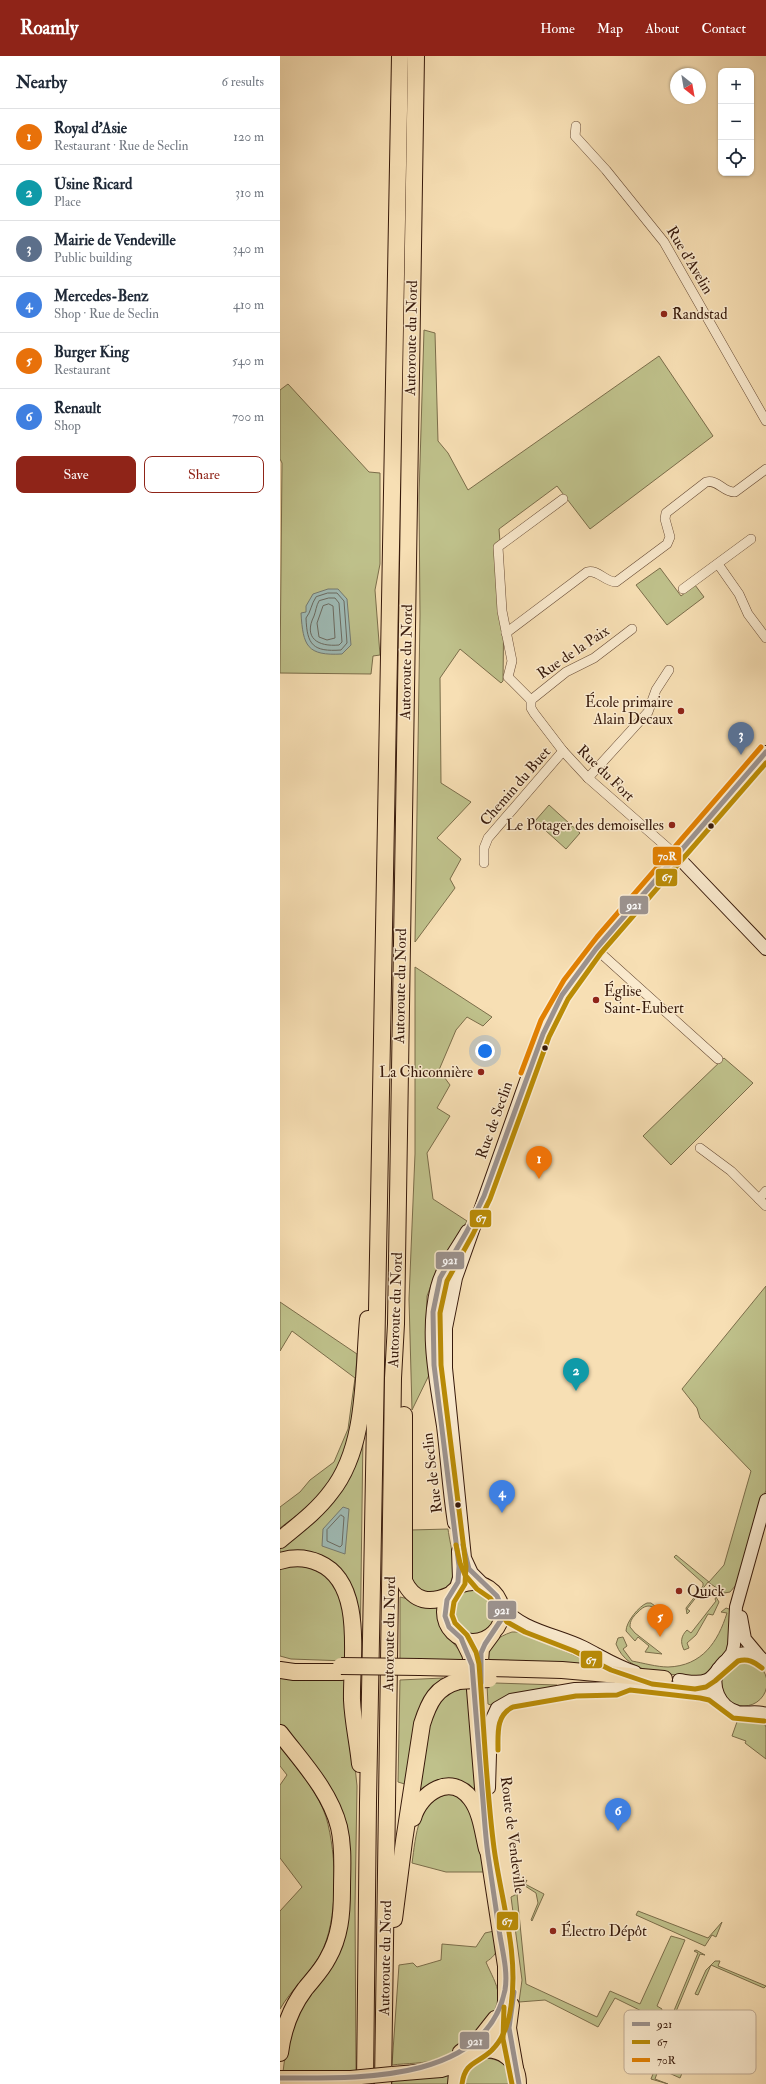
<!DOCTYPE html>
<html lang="en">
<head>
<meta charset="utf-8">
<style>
  body { margin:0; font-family:"IM FELL Double Pica",serif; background:#f6f6f7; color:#1f2937 }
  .controls { position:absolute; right:12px; top:12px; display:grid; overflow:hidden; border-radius:8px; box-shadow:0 1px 3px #0004 }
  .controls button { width:36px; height:36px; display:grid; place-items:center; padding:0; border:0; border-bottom:1px solid #e0e1e3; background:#fff; color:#1f2937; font:20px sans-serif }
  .compass { position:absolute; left:390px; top:12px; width:36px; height:36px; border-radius:50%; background:#fff; box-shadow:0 1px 3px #0004; rotate:149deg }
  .you { position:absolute; left:205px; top:995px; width:14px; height:14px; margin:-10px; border:3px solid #fff; border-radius:50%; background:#1a73e8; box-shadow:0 0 0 6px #1a73e833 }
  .badge { display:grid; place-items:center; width:26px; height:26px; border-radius:50%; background:#8f2418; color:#fff; font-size:13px; font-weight:700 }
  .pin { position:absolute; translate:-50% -33px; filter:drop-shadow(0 1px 2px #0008) }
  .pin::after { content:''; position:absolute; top:21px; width:14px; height:12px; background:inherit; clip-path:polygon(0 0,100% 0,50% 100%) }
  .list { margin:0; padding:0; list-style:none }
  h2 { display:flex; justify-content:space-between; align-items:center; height:52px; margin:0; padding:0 16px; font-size:17px }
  h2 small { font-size:13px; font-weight:400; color:#747a83 }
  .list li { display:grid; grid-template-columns:26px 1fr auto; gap:12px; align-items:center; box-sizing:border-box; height:56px; padding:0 16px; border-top:1px solid #e0e1e3 }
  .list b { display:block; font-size:15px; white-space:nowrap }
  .list p { margin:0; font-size:13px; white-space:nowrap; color:#747a83 }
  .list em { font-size:13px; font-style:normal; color:#747a83 }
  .actions { display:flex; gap:8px; padding:12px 16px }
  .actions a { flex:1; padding:9px 0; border:1px solid #8f2418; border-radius:8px; text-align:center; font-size:14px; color:#8f2418 }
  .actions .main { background:#8f2418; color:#fff }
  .icon { flex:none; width:22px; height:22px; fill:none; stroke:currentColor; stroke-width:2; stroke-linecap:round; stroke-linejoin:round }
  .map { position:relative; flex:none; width:486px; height:2028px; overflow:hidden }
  header { display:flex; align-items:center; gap:24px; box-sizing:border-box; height:56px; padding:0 20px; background:#8f2418; color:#fff }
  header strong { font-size:19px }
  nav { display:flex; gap:22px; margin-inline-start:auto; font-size:14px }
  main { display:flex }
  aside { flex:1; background:#fff }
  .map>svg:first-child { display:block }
  .green { fill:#bfc18b; stroke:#7b6d4a }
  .water { fill:#9fbbb6; stroke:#757a71 }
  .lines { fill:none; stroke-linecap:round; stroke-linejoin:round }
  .shore { stroke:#6b6a60; stroke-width:1 }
  .street-casing { stroke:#674a34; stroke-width:10 }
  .secondary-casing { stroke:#37190a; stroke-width:14 }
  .primary-casing { stroke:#37190a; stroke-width:16 }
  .highway-casing { stroke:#37190a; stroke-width:18 }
  .street { stroke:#faeace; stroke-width:9 }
  .secondary { stroke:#faeace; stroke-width:12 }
  .primary { stroke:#f7dfb4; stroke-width:14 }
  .highway { stroke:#f7dfb4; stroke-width:16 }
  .primary-bridge-casing { stroke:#37190a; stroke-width:16; stroke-linecap:butt }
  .highway-bridge-casing { stroke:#37190a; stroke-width:18; stroke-linecap:butt }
  .primary-bridge { stroke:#f7dfb4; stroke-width:14 }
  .highway-bridge { stroke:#f7dfb4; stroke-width:16 }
  .bus-1-casing { stroke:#faeace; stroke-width:8 }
  .bus-2-casing { stroke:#faeace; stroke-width:8 }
  .bus-3-casing { stroke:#faeace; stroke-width:8 }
  .bus-1 { stroke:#9b928e; stroke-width:5 }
  .bus-2 { stroke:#b98b06; stroke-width:5 }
  .bus-3 { stroke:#e18002; stroke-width:5 }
  .poi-dot { fill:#8f2418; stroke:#faeace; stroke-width:1.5 }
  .bus-dot { fill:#37190a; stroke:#faeace; stroke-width:1.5 }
  .labels { text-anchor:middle; stroke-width:3; stroke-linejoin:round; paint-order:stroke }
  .street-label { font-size:15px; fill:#37190a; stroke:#faeace }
  .poi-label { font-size:15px; fill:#37190a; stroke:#faeace; text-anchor:start }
  .key { fill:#faeace; stroke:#c0ab93; stroke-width:1 }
  .key-label { font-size:11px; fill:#37190a }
  .line-badge { stroke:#faeace; stroke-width:1.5 }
  .badge-label { font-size:11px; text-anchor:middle; font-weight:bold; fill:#fff }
</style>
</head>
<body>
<header>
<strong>Roamly</strong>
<nav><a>Home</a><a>Map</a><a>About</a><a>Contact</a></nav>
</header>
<main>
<aside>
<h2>Nearby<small>6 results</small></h2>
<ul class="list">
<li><span class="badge" style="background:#e8710a">1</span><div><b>Royal d'Asie</b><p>Restaurant · Rue de Seclin</p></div><em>120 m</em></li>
<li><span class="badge" style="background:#0f9aa8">2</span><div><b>Usine Ricard</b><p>Place</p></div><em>310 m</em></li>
<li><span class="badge" style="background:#5c6f8a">3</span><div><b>Mairie de Vendeville</b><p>Public building</p></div><em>340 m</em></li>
<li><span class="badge" style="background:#3f7fe0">4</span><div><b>Mercedes-Benz</b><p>Shop · Rue de Seclin</p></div><em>410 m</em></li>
<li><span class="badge" style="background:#e8710a">5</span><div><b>Burger King</b><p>Restaurant</p></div><em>540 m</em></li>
<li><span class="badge" style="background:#3f7fe0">6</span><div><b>Renault</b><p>Shop</p></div><em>700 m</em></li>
</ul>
<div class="actions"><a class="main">Save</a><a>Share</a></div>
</aside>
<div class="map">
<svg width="486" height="2028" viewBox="0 0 486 2028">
  <rect width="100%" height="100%" fill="#f7dfb4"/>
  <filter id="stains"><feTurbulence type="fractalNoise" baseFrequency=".005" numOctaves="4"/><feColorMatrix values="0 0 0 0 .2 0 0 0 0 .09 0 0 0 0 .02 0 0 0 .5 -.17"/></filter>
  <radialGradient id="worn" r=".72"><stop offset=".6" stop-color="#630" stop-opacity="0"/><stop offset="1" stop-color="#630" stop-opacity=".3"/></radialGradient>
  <g class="green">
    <polygon points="144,274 155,277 158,385 168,397 188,434 379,300 433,380 310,473 277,430 219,473 224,539 223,625 221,627 180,593 160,622 161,727 191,746 157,782 181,803 170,823 175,832 135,886 140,559 139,440"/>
    <polygon points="8,328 89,416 100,417 100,508 95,534 100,599 93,600 91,618 0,617 2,407 0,403 0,334"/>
    <polygon points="380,512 401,540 415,529 424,541 387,569 356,529"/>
    <polygon points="269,749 300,777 286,793 255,765"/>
    <polygon points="135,911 212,961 203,970 187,961 176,974 159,1014 170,1029 157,1052 170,1060 147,1097 153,1143 187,1165 156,1216 147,1240 146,1274 150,1317 132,1354 129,1243 135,1098"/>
    <polygon points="444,1002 473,1027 391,1109 363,1080"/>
    <polygon points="486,1230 486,1434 456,1529 450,1536 444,1537 428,1526 407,1553 410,1555 407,1558 406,1552 423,1530 423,1527 394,1501 396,1499 429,1526 444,1509 471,1415 420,1362 417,1352 402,1333"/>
    <polygon points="0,1246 77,1298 72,1378 49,1430 29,1450 0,1472 0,1451 20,1436 30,1424 54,1406 68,1373 75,1322 12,1275 0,1295"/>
    <polygon points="83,1378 80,1602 67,1527 0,1499 0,1489 27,1467"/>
    <path d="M168,1473C170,1490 181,1523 164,1534C159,1537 149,1537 142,1537L132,1525L131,1474Z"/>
    <polygon points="26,1509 50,1522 64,1545 66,1605 11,1603 0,1600 0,1511"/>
    <circle cx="194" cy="1556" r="23"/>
    <polygon points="120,1541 158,1550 161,1573 180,1595 185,1607 120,1606"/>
    <path d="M436,1541L439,1546L433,1559L428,1558L416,1579L407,1587L409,1592L404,1594C400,1586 401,1580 407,1574L411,1577L436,1545L435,1543Z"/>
    <path d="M367,1547H371L392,1563L388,1569C380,1558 372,1540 357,1557C353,1561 350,1564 350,1571L355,1577L382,1598L365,1596L369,1590L358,1581L355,1585L346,1575C346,1566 359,1550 367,1547Z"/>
    <path d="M446,1552L452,1554L451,1593L427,1619L417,1621C389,1617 348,1620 336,1588L338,1582L343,1581L347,1590L343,1593L352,1605C363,1607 377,1611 388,1611C422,1610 438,1586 447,1557L441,1556Z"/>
    <path d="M232,1576H239L294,1599L317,1611L210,1607L207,1602C211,1587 217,1581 232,1576Z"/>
    <circle cx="464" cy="1627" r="23"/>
    <polygon points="0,1620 66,1621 77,1730 75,1851 76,2015 3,2016 6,1992 22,1949 46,1918 67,1798 34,1713 0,1669"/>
    <polygon points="163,1622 166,1625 149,1637 128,1729 118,1726 120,1624"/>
    <polygon points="215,1627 277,1629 276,1632 214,1650 208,1648 207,1629"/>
    <polygon points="187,1632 197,1739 141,1736 138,1733 148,1668 163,1639 176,1633"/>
    <polygon points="458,1663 475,1663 483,1665 486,1671 486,1703 465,1687 466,1685 452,1680"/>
    <path d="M0,1690C16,1712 38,1735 46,1761C57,1798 59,1865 40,1899C29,1918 11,1934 0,1953V1855L22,1831L0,1802V1729L7,1719L0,1710Z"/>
    <path d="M171,1738C197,1745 200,1793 205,1816H166L132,1807C136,1781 137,1741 171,1738Z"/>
    <polygon points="247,1824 245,1828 264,1838 252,1865 251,1864 258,1847 256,1837 242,1828"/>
    <polygon points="237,1838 246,1928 317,1961 330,1935 360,1948 391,1880 405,1884 377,1950 382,1953 380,1961 394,1969 375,2023 388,2028 371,2023 391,1972 390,1969 335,1942 318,1971 265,1944 239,1946 242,1924 231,1841"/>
    <polygon points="358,1855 428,1882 442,1866 436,1881 432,1879 425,1890 356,1859"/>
    <path d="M214,1875C217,1891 221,1896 206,1906C210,1916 218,1929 218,1938C219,1966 182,1995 158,2003C145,2008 127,2007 112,2009L119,1909L133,1907L137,1911L161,1904L162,1888L196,1891L205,1877Z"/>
    <polygon points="416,1894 425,1899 420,1898 395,1958 399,1960 397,1962 387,1955 393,1957 418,1897 414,1895"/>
    <polygon points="435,1905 440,1905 438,1910 486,1930 484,1932 431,1909 418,1939 415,1938 426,1914"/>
    <polygon points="400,1980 388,2008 403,2015 400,2022 389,2017 386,2009 397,1982"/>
    <path d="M205,2002C222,2003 230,2011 233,2028H182C182,2014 192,2005 205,2002Z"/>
    <polygon points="172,2016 170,2028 112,2028 112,2024"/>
  </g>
  <g class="water">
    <path d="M48,533H58L67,543L71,589L62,598C27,600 23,590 21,557L26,556V550L33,538Z"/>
    <polygon points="63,1451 69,1453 65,1498 42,1490 43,1473"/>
  </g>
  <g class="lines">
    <g class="shore">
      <path d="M48,537H57L64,545L67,587L61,594C33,596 27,589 26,562C31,556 31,548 36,541Z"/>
      <path d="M49,542H55L59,547L62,586L59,589C38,591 23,582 34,560C36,555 36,550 39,545Z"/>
      <polygon points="49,548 53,550 55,582 47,584 39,581 37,567 43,550"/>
      <polygon points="61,1459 64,1461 62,1489 60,1491 47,1485 47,1474"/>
    </g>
    <g class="street-casing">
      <g id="street">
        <polyline points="296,70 295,80 326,114 384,186 486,365"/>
        <polyline points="438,508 459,538 468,558 486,582"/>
        <polyline points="403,533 471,483"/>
        <path d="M226,577L307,516C318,513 325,526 336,526L387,488L390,481L385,463L386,457L426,426C438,423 444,437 455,436L486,413"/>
        <polyline points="251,644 228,621 232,605 222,555 218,491 283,443"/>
        <polyline points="251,644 251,652 254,657 283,695 308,722 397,800"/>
        <polyline points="251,644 286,616 314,602 352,573"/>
        <polyline points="308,722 368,656 376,634 389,614"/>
        <polyline points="204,807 204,792 208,782 283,695"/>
        <polyline points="316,893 438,1003"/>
        <polyline points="420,1092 451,1115 486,1150"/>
        <polyline points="479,1143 486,1135"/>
      </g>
    </g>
    <g class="secondary-casing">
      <g id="secondary">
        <polyline points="397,800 486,893"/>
        <path d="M174,1467C169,1435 167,1403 163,1370C156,1325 145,1277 157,1231C162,1211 176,1194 187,1175"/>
        <polyline points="205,1530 192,1517 185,1502 166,1312 166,1272 176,1222 259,988 277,947 316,893 486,696"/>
        <polyline points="175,1535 179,1522 178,1495"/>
        <path d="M222,1550C241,1574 276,1578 303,1591C321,1600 336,1610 355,1616"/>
        <polyline points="461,1561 465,1583 480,1601"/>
        <polyline points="448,1602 452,1597 454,1589 456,1551 486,1444"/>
        <path d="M438,1613C431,1630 439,1651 458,1656C467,1658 477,1654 486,1658"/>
        <path d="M399,1624C408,1625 418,1628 427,1624C435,1620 438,1612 444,1606C456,1594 474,1595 486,1606"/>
        <polyline points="209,1732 211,1665 217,1652 231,1644 295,1633 336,1632 349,1627 428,1636 440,1643"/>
      </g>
    </g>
    <g class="primary-casing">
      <g id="primary">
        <circle cx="193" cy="1556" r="29"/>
        <polyline points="200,1619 202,1593 213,1578"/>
        <polyline points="232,1949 229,1972 236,2012"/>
        <polyline points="180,1996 200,1981 215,1962"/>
        <path d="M197,1996C220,1990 239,2005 239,2028"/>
        <polyline points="112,2018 161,2014 177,2009 203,1993 211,1985 219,1967 225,1949 225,1910 207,1793 192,1609 189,1598 181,1582"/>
        <polyline points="0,2022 71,2022"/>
        <polyline points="175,2028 176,2017 184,2004"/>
      </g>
    </g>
    <g class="highway-casing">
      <g id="highway">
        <path d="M124,1359V1525C134,1546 150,1548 170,1539"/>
        <path d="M0,1484C18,1469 37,1455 51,1436C87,1391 83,1319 88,1263"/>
        <path d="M0,1505C13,1501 26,1501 39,1507C85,1527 71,1603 72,1644C73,1666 78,1687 80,1708"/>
        <polyline points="140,1611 181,1612"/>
        <polyline points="208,1612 282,1614 384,1623"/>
        <polyline points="0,1614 14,1616 62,1616"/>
        <path d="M0,1677C22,1706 50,1735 59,1771C64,1792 62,1813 62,1834C62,1858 60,1881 48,1902C42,1914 33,1923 25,1933C10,1953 3,1973 0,1997"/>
        <path d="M133,1762C140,1737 171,1716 191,1743C201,1756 203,1777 207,1793"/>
        <path d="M114,1863L124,1785L142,1668C149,1646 156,1631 179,1625"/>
        <polyline points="85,2028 88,1746 120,0"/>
        <polyline points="103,2028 113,1322 116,1268 136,0"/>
      </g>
    </g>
    <use href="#street" class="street"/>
    <use href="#secondary" class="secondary"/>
    <use href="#primary" class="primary"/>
    <use href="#highway" class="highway"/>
    <g class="primary-bridge-casing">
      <polyline id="primary-bridge" points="71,2022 112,2018"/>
    </g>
    <g class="highway-bridge-casing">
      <g id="highway-bridge">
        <polyline points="61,1610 140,1611"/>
        <polyline points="181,1612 208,1612"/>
        <polyline points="179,1625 209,1623"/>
      </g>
    </g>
    <use href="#primary-bridge" class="primary-bridge"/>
    <use href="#highway-bridge" class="highway-bridge"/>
    <g class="bus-1-casing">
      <g id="bus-1">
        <polyline points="183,1489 189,1513 217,1540 222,1552 221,1564 205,1588 201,1597 201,1627"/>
        <polyline points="234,1936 229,1972 239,2028"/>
        <path d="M0,2022C74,2022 206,2028 225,1934C228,1917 223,1897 220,1880C216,1853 212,1826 208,1799C205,1777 204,1755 202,1733C199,1691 195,1650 192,1609L181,1582L169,1571L165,1560L167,1544L178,1526L179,1510L154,1309L153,1256L160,1222L187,1175L204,1140L263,978L282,939L316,893L486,696"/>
      </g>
    </g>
    <g class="bus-2-casing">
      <g id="bus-2">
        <path d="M176,1489L180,1507L185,1519L197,1533L210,1542L227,1566L245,1576L294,1595L331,1614L372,1628L415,1633L426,1631L435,1625L458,1605C468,1602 474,1606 482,1612"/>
        <path d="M218,1694C218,1677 216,1659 233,1651L296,1640L337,1639L350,1634L420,1642L429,1644L453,1662L484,1665"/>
        <polyline points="224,1951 223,1983 232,2028"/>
        <path d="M182,2028C185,2005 198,2008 212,1994C223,1983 229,1966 231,1950C239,1897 221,1844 214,1792C206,1731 204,1669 199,1608L196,1596L187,1579L175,1567L172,1559L174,1546L185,1528L186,1510L161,1309L160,1257L167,1225L193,1178L210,1143L269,981L288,943L321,897L486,707"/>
      </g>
    </g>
    <g class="bus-3-casing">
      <polyline id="bus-3" points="241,1017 261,964 284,924 317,881 481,691"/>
    </g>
    <use href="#bus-1" class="bus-1"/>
    <use href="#bus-2" class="bus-2"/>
    <use href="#bus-3" class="bus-3"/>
  </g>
  <g class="poi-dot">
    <circle cx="384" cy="258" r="4"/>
    <circle cx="401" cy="655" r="4"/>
    <circle cx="392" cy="769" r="4"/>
    <circle cx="316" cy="944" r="4"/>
    <circle cx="201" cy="1016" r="4"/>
    <circle cx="399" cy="1535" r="4"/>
    <circle cx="273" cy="1875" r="4"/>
  </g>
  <g class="bus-dot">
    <circle cx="431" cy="770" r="3.5"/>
    <circle cx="265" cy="992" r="3.5"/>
    <circle cx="178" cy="1449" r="3.5"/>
  </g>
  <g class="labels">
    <g class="street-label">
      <text transform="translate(410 204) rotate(59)" y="5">Rue d'Avelin</text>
      <text transform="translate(131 282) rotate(-89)" y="5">Autoroute du Nord</text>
      <text transform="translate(293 596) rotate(-34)" y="5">Rue de la Paix</text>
      <text transform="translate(126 606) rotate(-89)" y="5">Autoroute du Nord</text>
      <text transform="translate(326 717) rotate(44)" y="5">Rue du Fort</text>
      <text transform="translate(235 730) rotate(-49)" y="5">Chemin du Buet</text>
      <text transform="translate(120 930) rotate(-89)" y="5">Autoroute du Nord</text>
      <text transform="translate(214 1064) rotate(-70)" y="5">Rue de Seclin</text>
      <text transform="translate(115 1254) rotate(-88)" y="5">Autoroute du Nord</text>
      <text transform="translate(152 1417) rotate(-97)" y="5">Rue de Seclin</text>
      <text transform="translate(109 1578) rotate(-89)" y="5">Autoroute du Nord</text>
      <text transform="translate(233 1779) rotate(83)" y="5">Route de Vendeville</text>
      <text transform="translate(105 1902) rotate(-89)" y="5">Autoroute du Nord</text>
    </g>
    <g class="poi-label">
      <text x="392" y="263">Randstad</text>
      <text x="393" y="651" text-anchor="end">École primaire<tspan x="393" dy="17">Alain Decaux</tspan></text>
      <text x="384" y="774" text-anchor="end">Le Potager des demoiselles</text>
      <text x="324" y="940">Église<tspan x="324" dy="17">Saint-Eubert</tspan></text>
      <text x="193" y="1021" text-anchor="end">La Chiconnière</text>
      <text x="407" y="1540">Quick</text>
      <text x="281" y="1880">Électro Dépôt</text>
    </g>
  </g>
  <rect x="344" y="1954" width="132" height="64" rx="6" class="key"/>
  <rect x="352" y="1966" width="18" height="4" fill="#9b928e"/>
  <rect x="352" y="1984" width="18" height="4" fill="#b98b06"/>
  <rect x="352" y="2002" width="18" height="4" fill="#e18002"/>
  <g class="key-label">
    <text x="377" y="1972">921</text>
    <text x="377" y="1990">67</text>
    <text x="377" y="2008">70R</text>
  </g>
  <g class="line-badge">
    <rect x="372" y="790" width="30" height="20" rx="4" fill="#e18002"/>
    <rect x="375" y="812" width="23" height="19" rx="4" fill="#b98b06"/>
    <rect x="339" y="839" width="30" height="20" rx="4" fill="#9b928e"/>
    <rect x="189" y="1153" width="23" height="19" rx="4" fill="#b98b06"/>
    <rect x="155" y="1195" width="30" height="19" rx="4" fill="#9b928e"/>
    <rect x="207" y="1544" width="30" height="20" rx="4" fill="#9b928e"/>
    <rect x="300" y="1594" width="23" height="19" rx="4" fill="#b98b06"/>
    <rect x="216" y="1855" width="23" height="20" rx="4" fill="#b98b06"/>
    <rect x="179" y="1975" width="31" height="19" rx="4" fill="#9b928e"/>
  </g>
  <g class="badge-label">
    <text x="387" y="804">70R</text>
    <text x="387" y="825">67</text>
    <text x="354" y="853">921</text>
    <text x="201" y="1166">67</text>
    <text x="170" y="1208">921</text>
    <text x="222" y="1558">921</text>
    <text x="311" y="1608">67</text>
    <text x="227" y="1869">67</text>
    <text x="195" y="1989">921</text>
  </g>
  <rect width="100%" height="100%" filter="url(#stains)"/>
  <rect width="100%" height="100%" fill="url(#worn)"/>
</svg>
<div class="controls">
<button>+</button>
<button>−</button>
<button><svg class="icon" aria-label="locate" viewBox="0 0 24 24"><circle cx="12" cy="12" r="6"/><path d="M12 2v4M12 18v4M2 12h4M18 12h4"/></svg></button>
</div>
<svg class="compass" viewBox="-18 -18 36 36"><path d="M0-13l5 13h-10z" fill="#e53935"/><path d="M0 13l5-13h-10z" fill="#747a83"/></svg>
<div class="you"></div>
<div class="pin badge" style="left:259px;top:1123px;background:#e8710a">1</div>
<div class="pin badge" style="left:296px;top:1335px;background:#0f9aa8">2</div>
<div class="pin badge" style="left:461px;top:699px;background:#5c6f8a">3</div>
<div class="pin badge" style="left:222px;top:1457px;background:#3f7fe0">4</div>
<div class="pin badge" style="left:380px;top:1581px;background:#e8710a">5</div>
<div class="pin badge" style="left:338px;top:1775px;background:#3f7fe0">6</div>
</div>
</main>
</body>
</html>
